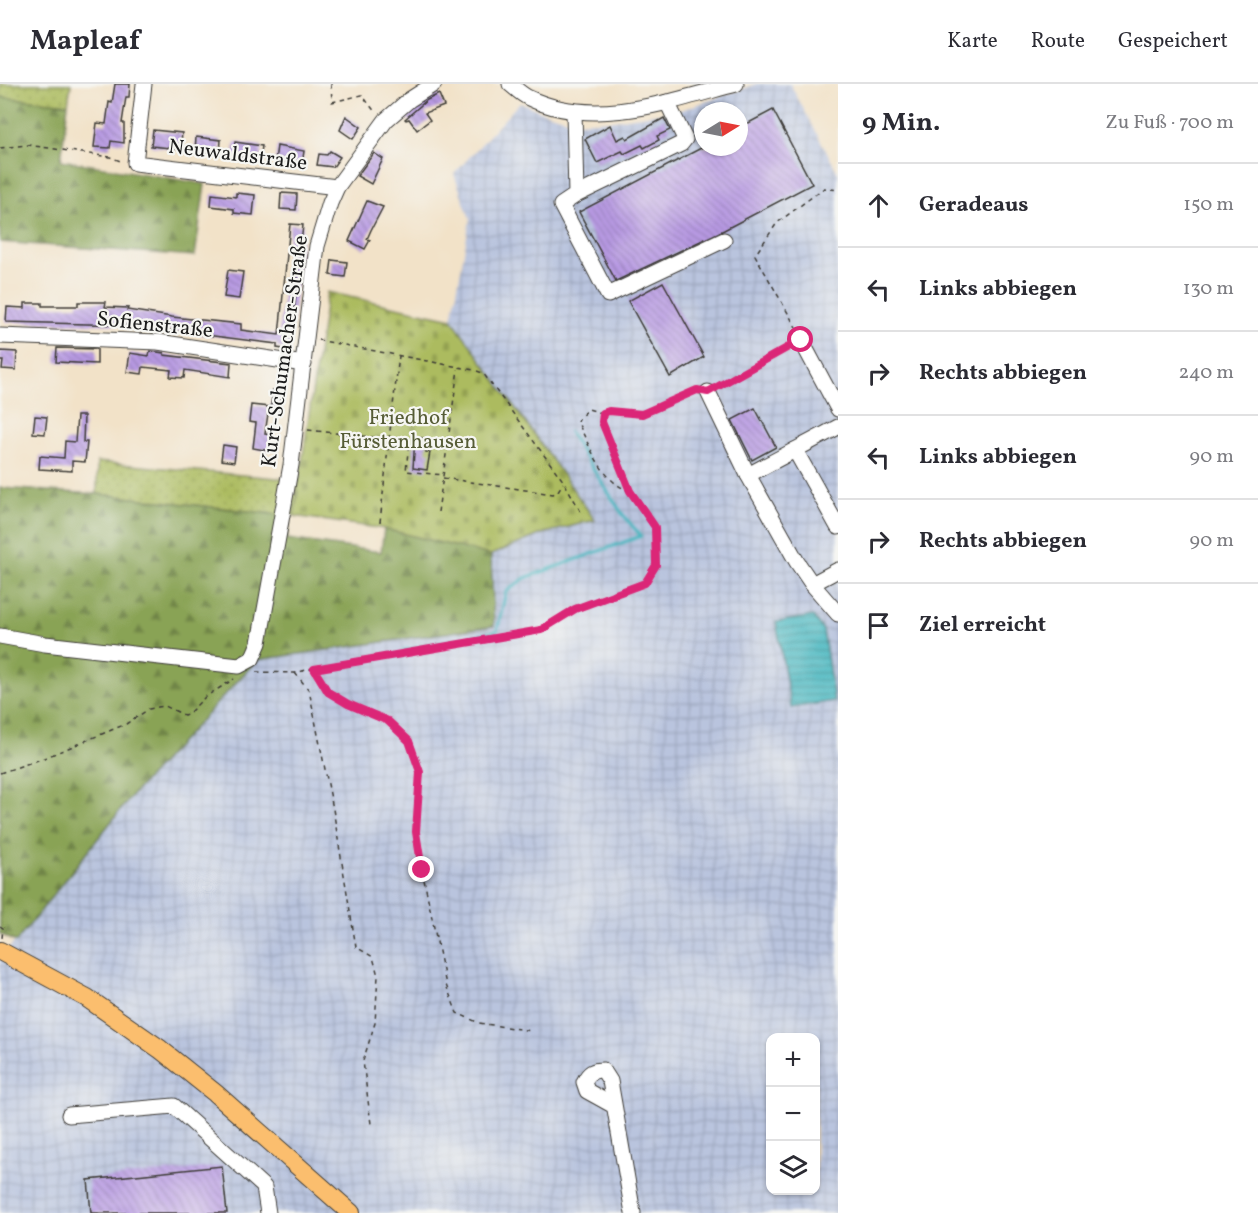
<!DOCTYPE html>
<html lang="de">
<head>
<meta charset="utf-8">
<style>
  body { margin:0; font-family:Vollkorn,serif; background:#f2f2f3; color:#2b2b33 }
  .controls { position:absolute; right:18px; bottom:18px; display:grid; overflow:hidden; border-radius:12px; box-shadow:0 2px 4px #0004 }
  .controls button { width:54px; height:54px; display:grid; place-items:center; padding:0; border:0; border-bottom:2px solid #e1e1e2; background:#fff; color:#2b2b33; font:30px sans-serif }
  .compass { position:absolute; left:694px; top:18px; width:54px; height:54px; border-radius:50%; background:#fff; box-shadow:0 2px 4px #0004; rotate:80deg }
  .stop { position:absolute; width:18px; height:18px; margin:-14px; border:4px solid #db2777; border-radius:50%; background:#fff }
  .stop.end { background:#db2777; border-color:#fff; box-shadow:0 2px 6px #0008 }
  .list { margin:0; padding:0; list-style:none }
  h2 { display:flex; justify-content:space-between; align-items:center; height:78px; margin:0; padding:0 24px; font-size:26px }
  h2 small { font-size:20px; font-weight:400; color:#7c7c81 }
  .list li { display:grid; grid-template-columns:39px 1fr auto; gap:18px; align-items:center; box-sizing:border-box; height:84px; padding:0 24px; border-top:2px solid #e1e1e2 }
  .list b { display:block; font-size:22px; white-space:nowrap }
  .list em { font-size:20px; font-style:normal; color:#7c7c81 }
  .icon { flex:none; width:33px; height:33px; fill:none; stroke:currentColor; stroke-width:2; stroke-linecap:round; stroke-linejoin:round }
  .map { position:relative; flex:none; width:838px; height:1129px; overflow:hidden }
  header { display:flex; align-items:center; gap:36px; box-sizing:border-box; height:84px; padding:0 30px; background:#fff; border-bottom:2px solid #e1e1e2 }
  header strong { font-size:28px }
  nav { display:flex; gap:33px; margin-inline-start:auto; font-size:21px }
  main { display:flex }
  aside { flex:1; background:#fff }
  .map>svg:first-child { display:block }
  .industrial { fill:url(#industrial-grid); fill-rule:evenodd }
  .grass { fill:url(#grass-dots); stroke:#646c3d; stroke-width:1.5 }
  .forest { fill:url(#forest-firs); stroke:#526038; stroke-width:1.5 }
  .cemetery { fill:url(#cemetery-stones); stroke:#646c3d; stroke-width:1.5 }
  .water { fill:url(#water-rules); stroke:#326a6e; stroke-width:1.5 }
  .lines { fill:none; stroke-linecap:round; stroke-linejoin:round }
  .stream { stroke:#49b8c1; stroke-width:3 }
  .building { fill:url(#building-back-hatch) }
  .minor-casing { stroke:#3c3a36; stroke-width:17 }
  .major-casing { stroke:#3c3a36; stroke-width:20 }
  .path { stroke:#3c3a36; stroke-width:1.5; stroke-dasharray:4.5 4.5; stroke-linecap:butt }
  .minor { stroke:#fff; stroke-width:15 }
  .major { stroke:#fbbe6e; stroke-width:18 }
  .route { stroke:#db2777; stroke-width:8 }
  .labels { text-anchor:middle; stroke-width:4.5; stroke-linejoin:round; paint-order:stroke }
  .street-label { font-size:21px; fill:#1c1c1c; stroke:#f6f6f2 }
  .park-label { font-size:21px; fill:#565c36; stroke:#f6f6f2 }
</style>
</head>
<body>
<header>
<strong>Mapleaf</strong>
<nav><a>Karte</a><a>Route</a><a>Gespeichert</a></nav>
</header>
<main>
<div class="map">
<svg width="838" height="1129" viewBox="0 0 838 1129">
  <defs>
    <pattern id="industrial-grid" width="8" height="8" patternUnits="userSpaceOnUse" patternTransform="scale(1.5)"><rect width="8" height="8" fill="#b9c4de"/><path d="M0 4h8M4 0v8" fill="none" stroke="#9ea8be"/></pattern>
    <pattern id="grass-dots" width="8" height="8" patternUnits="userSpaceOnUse" patternTransform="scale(1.5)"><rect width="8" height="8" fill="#acbb5e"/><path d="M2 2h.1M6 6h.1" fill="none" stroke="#93a051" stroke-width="1.8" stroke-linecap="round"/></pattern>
    <pattern id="forest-firs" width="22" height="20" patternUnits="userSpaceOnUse" patternTransform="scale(1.5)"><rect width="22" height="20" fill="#89a355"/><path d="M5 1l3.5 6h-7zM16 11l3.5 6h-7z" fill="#6f8446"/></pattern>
    <pattern id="cemetery-stones" width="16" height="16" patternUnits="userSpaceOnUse" patternTransform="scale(1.5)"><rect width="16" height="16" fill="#acbb5e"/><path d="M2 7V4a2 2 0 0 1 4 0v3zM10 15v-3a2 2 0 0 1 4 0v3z" fill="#93a051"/></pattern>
    <pattern id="water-rules" width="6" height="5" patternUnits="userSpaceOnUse" patternTransform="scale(1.5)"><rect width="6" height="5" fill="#49b8c1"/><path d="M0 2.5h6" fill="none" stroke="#3c959c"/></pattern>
    <pattern id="building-back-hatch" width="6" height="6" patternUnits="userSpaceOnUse" patternTransform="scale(1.5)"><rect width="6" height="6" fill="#b89ae3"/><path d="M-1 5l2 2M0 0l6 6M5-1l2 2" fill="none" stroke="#957db7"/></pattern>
  </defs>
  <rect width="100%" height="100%" fill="#f6f6f2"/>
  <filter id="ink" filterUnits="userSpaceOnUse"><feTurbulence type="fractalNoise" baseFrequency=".0167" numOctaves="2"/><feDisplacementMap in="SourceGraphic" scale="12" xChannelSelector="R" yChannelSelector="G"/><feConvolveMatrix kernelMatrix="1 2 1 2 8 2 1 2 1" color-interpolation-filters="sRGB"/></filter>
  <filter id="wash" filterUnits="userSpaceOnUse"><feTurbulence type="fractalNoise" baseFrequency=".008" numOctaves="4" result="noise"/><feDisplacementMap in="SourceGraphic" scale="24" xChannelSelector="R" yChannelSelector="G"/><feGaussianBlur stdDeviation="1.35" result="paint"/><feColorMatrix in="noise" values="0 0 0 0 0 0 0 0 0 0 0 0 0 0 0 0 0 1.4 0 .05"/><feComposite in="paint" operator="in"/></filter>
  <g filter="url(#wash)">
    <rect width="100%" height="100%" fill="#f2e2c8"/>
    <path class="industrial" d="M757,0H790L838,89V1129H0V876L134,709L257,576L494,542L491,471L542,450L594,436L452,235L470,135L454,90L520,18L540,27L577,38L614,36L681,26ZM703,27H739V63H703ZM770,954H816V1106H770Z"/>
    <g class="grass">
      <polygon points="0,0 71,0 68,20 0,13"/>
      <polygon points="97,378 299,396 294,432 97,410"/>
    </g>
    <g class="forest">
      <polygon points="0,13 68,20 61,76 205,100 195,172 0,158"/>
      <polygon points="0,404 97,410 291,432 287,455 381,468 384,445 491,471 494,542 257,576 134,709 16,858 0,850"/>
    </g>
    <polygon class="cemetery" points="327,208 452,235 595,436 542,450 491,471 385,445 294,432"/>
    <polygon class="water" points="813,532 823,546 834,617 791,624 776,538"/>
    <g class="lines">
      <polyline class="stream" points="404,566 497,547 506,508 525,494 641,452 623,431 569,348"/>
    </g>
    <g id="blocks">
      <g class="building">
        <polygon points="115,0 130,0 129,13 126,13 122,39 124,39 124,59 111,57 110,64 94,63 97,39 106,40 109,18 112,19"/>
        <polygon points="439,10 444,22 425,29 430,36 417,46 409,35 406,36 405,35 427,16"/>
        <polygon points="773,26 812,100 724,146 616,197 579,128 703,63 739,63 739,44"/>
        <polygon points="346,32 361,43 353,55 340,46"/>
        <polygon points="664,34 670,46 657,52 659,56 644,64 642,61 624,70 622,67 597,79 585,55 610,41 617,56 625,52 627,55"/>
        <polygon points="153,46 182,49 180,65 151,62"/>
        <polygon points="196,53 221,56 220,70 195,67"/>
        <polygon points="235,58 262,62 260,76 234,72"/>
        <polygon points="277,62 304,67 302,80 275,77"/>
        <polygon points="330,67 340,73 333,83 317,81 319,70 327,71"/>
        <polygon points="374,69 383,75 371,100 357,92"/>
        <polygon points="236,109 255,111 253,131 234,129 234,125 211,122 212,110 236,113"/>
        <polygon points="281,109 297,110 296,126 280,125"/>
        <polygon points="367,117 383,123 371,146 367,155 370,156 365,165 349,157"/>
        <polygon points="290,140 303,141 290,266 277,264 277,260 127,241 6,238 7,223 25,224 25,219 42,219 42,222 78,222 78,218 106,218 105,223 128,224 127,226 172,233 241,240 241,246 279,251"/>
        <polygon points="332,176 347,178 345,193 330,191"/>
        <polygon points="228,186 243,188 239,215 224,213"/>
        <polygon points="663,198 704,273 670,293 628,217"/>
        <polygon points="57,264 97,265 97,280 56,278"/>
        <polygon points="0,267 17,268 16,286 2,285 3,277 0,277"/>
        <polygon points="150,267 164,269 164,271 231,279 230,293 185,286 184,294 170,293 171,286 143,283 142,290 127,288 130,269 149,272"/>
        <polygon points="273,306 282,308 279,330 270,329"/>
        <polygon points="251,321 269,323 265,350 272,351 270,367 253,364 256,339 249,338"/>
        <polygon points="755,324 776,363 752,376 732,336"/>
        <polygon points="35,332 47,333 45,350 33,349"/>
        <polygon points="77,332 84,332 83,358 87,358 85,378 72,377 72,387 39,385 40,372 64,374 65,357 75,358"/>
        <polygon points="415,353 428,355 426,368 430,368 427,386 413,384"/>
        <polygon points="223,361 236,363 234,378 221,376"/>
        <polygon points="222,1082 227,1129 91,1129 88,1096"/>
      </g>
    </g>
  </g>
  <g filter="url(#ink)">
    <use href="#blocks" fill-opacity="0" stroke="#3c3a36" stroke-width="1.5"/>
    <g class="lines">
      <g class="minor-casing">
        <g id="minor">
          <polyline points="144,0 135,79 337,103"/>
          <path d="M510,0C516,5 522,11 529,14C593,45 671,17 736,0"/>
          <polyline points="574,27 576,111 561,121 608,211 724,156"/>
          <polyline points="576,111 681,60 685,55 667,18"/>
          <polyline points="0,252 158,258 304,280"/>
          <polyline points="801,256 838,325"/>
          <polyline points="708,308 748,391 797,478 812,500 838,530"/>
          <polyline points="795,366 838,443"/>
          <polyline points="748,391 838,343"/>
          <polyline points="812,500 838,486"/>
          <polyline points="0,552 45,560 239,582 252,575 259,559 291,381 317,162 330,119 337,103 386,36 409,16 434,0"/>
          <path d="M614,1022L587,1007L584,998C589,988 593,986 603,986L610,997L633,1129"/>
          <polyline points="69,1031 174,1022 264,1103 268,1129"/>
        </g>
      </g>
      <g class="major-casing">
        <polyline id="major" points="0,867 87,914 160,965 215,1009 351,1129"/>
      </g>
      <g class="path">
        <polyline points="331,0 332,18 362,11 376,29"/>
        <polyline points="0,64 28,61 110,73 123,78"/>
        <polyline points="797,245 755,171 777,139 824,104 838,106"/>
        <polyline points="318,256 474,286 483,289 564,398 581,428"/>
        <polyline points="719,302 791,262"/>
        <path d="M602,329L588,325L577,337C589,360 602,399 630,407"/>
        <polyline points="308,346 389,355 399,272"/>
        <polyline points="443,394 553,410 558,407 563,399"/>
        <polyline points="438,428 458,285"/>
        <polyline points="380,438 389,355 409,358 406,387 443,391"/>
        <polyline points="314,584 541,546 575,524 645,499 656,481 655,443 630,407 602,337 603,329 609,327 642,331 695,307"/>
        <polyline points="256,588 295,589 314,584 328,608 348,620 389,637 409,657 420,688 416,748 422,786 446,901 457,929 479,939 532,947"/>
        <polyline points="295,589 309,606 333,725 356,863 373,873 378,892 375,939 363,977 371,1040"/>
        <polyline points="0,689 44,674 126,640 149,625 158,623 165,622 184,631 189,629 205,613 234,595"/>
        <polyline points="0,842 3,844 2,854"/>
      </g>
      <use href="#minor" class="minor"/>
      <use href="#major" class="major"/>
    </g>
  </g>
  <g class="lines" filter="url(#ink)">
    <polyline class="route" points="422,786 416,748 420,688 409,657 388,637 348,620 328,608 314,585 541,546 575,525 645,499 656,481 655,443 630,407 602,338 603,329 609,327 642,330 697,306 708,308 801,256"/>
  </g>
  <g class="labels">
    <g class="street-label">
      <text transform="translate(238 70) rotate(7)" y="7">Neuwaldstraße</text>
      <text transform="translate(155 240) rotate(6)" y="7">Sofienstraße</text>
      <text transform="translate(284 267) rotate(-82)" y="7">Kurt-Schumacher-Straße</text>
    </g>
    <g class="park-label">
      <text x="408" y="340">Friedhof<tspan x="408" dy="24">Fürstenhausen</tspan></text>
    </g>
  </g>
</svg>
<div class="controls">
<button>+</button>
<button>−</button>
<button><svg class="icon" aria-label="layers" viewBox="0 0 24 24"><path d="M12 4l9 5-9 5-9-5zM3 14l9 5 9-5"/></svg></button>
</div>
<svg class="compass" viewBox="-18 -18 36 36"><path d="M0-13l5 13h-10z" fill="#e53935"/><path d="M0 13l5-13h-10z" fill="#7c7c81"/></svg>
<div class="stop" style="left:801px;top:256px"></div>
<div class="stop end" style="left:422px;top:786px"></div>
</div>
<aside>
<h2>9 Min.<small>Zu Fuß · 700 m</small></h2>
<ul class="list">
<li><svg class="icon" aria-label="ahead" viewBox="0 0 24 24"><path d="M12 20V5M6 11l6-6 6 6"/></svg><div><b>Geradeaus</b></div><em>150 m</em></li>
<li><svg class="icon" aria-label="left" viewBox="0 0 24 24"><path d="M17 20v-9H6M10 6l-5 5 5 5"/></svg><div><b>Links abbiegen</b></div><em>130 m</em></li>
<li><svg class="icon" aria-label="right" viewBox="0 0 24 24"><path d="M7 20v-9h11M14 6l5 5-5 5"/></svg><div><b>Rechts abbiegen</b></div><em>240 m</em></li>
<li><svg class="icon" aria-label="left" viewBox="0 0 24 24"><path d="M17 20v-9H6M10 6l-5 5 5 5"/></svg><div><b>Links abbiegen</b></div><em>90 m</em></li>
<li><svg class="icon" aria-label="right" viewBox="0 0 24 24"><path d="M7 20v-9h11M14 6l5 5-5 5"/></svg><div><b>Rechts abbiegen</b></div><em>90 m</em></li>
<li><svg class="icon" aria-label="arrive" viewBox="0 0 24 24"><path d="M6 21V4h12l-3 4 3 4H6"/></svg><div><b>Ziel erreicht</b></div></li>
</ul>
</aside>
</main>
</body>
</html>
